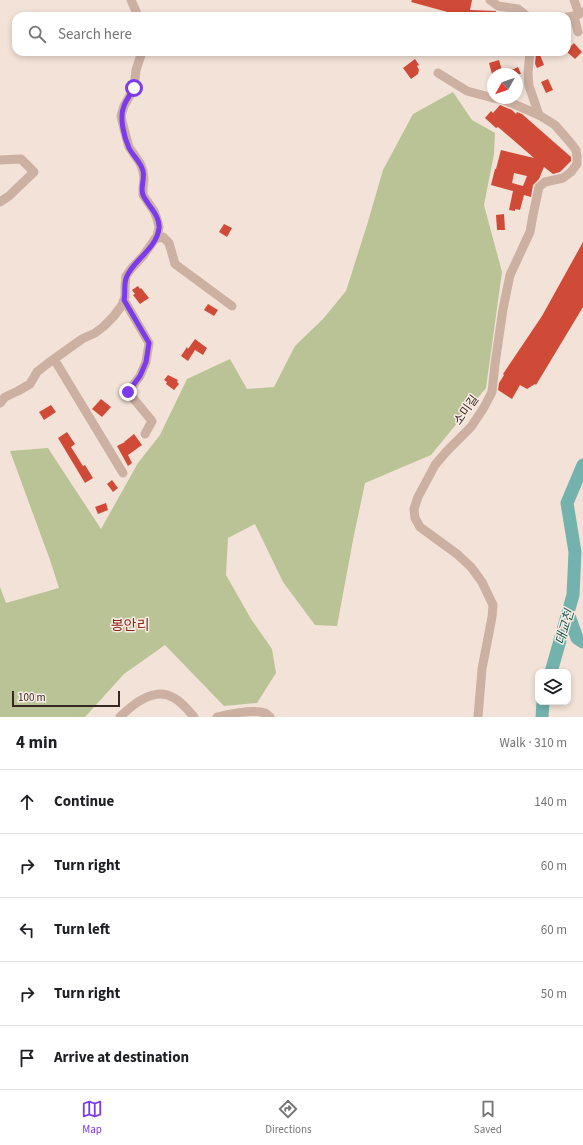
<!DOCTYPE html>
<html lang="en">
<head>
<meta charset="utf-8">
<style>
  body { margin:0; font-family:"Source Sans 3","Noto Sans KR",sans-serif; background:#f6f6f6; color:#202124 }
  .controls { position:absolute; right:12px; bottom:12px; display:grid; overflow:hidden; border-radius:8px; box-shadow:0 2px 6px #0003 }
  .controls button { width:36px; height:36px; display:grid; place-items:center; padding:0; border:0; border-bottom:1px solid #e0e0e0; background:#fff; color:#202124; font:20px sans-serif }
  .compass { position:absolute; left:487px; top:68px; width:36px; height:36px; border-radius:50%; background:#fff; box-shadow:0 2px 6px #0003; rotate:230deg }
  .scale { position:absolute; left:12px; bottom:10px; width:108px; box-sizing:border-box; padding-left:4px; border:2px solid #362825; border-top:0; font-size:11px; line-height:14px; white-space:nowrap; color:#362825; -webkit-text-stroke:3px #faede3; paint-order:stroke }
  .stop { position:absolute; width:12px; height:12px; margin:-9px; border:3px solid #7c3aed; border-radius:50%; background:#fff }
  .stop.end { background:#7c3aed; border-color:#fff; box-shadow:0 1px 4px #0008 }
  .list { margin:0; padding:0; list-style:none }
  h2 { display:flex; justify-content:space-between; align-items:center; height:52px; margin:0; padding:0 16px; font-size:17px }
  h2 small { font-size:13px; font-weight:400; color:#757577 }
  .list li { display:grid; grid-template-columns:26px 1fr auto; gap:12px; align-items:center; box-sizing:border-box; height:64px; padding:0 16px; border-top:1px solid #e0e0e0 }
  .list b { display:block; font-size:15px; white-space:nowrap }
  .list em { font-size:13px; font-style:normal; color:#757577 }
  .icon { flex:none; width:22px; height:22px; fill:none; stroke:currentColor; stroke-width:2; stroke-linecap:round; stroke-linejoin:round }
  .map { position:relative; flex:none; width:583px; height:717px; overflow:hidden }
  .search { position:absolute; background:#fff; box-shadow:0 2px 6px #0003; left:12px; right:12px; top:12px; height:44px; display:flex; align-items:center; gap:10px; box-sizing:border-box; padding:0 14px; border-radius:12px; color:#757577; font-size:15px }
  .sheet { height:372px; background:#fff }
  nav { display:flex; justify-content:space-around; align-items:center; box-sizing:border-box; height:56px; border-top:1px solid #e0e0e0; background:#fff; font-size:11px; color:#757577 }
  nav a { display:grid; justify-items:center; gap:2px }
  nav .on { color:#7c3aed }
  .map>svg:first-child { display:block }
  .green { fill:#b9c396 }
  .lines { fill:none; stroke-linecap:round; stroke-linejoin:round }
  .river { stroke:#74b2ad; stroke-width:13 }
  .building { fill:#d04a38; fill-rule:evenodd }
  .minor { stroke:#ccb0a2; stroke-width:9 }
  .route { stroke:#7c3aed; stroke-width:5 }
  .labels { text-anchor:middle; stroke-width:3; stroke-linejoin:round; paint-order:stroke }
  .street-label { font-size:12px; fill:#362825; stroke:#faede3 }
  .water-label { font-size:13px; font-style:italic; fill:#185a56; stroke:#faede3 }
  .quarter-label { font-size:14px; fill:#8b2518; stroke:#faede3 }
</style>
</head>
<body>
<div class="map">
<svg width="583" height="717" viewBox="0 0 583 717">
  <rect width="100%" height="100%" fill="#f3e2d7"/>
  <polygon class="green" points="453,92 472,120 495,133 494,154 484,205 502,272 486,388 431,455 365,483 353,540 337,626 315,625 283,582 255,524 228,538 226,575 251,619 272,649 276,673 257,703 224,706 165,645 124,674 85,717 0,717 0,587 6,603 59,588 50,560 10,451 48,448 101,529 138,463 160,435 187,379 230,359 247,389 274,387 295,346 323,319 346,291 367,225 383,170 413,114"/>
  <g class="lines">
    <g class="river">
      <polyline points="568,613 577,638 583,642"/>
      <polyline points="551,672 573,595 575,552 567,503 583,465"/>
      <polyline points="542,717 543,702"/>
    </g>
  </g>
  <g class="building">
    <polygon points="412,0 472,0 470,10 496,11 496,16 462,16 411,2"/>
    <polygon points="574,43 582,52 575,59 567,52 567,50"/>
    <polygon points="539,52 544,65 537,68 535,64 536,53"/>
    <polygon points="415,59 419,65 417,66 419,70 418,74 411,79 403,68"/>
    <polygon points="499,60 503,74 518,67 521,74 492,74 489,63"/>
    <polygon points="548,79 553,90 546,93 541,82"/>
    <path d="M500,105L512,110L516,114L517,112L522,114L571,157V161L560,172L553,174L544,167L539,179L533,185L531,197L524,195L520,210L515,209V211L509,210L513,191L491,185L495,169H496L501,150L534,158L498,127L496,128L485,118L491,111L493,113ZM514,173L527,176L523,186L512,183Z"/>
    <polygon points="504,214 505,230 497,230 496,215"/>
    <polygon points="224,224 232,228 227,237 219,232"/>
    <polygon points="583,242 583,307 536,385 535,384 527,389 520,385 512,399 498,390 499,383 504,375 503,374 542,316"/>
    <polygon points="138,286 140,289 141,288 149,298 140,304 133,295 135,294 132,290"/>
    <polygon points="208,304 218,310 214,316 204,310"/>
    <polygon points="195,339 207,348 203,355 195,350 188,361 181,356 187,347 188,349"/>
    <polygon points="168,375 178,380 177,382 179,384 174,390 166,384 167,382 164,380"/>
    <polygon points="101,399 111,407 102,417 92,409"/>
    <polygon points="51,405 56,412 44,420 39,412"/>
    <polygon points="67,432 75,444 71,447 83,466 85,465 93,478 85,483 58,438"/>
    <polygon points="134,434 142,445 128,455 132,463 128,466 117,446 125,442 124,442"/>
    <polygon points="112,480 118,488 113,492 107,484"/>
    <polygon points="106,503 108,510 98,514 95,507"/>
  </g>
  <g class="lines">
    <g class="minor">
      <polyline points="131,0 138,16"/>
      <polyline points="490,0 498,6 518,9 527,16"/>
      <polyline points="574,0 579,14"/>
      <polyline points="574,16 578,32"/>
      <polyline points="567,17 574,16 583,12"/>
      <polyline points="438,73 467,91 493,98"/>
      <polyline points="494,98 504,100 539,115"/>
      <polyline points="0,160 21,159 34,172 9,196 0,202"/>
      <polyline points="155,239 163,237 169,243 175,264 232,306"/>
      <polyline points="124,300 149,343 146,362 140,376 128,392 152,421 145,434"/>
      <polyline points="54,359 123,473"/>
      <polyline points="0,403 5,397 18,391 30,384 37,372 47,364 82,339 95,333 103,327 114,316 122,305 125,297 125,286 126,276 131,269 143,256 157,236 159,227 157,219 154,211 143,195 143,188 144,179 143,171 140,163 129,147 124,129 121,116 124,106 134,88 136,70 142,52"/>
      <path d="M120,717C133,704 155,686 174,698C182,702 188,710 194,717"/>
      <path d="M217,717C228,714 253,709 265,713C267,714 269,716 270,717"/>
      <polyline points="478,717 482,669 492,617 493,605 482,582 471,567 457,554 420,527 415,518 414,509 418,497 435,465 446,452 471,427 483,409 492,392 495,364 503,309 510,275 530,232 533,215 539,187 545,182 563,178 571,172 577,164 577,157 576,150 569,141 555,125 539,115 529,86 528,73 530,52"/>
    </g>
  </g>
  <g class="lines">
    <path class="route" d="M128,392L140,376L146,362L149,343L124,300C126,292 123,284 127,276C134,260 157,248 159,228C160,215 148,206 143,195C140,188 145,179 143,171C141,162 133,156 129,148C124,137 119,117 124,106C126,100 131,94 134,88"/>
  </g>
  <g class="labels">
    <g class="street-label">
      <text transform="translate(466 410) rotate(-55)" y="4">소미길</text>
    </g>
    <g class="water-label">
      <text transform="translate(564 627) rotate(-74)" y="5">대교천</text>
    </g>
    <g class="quarter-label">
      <text x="130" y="630">봉안리</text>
    </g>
  </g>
</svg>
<div class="controls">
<button><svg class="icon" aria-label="layers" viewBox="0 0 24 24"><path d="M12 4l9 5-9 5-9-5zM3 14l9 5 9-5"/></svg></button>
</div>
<svg class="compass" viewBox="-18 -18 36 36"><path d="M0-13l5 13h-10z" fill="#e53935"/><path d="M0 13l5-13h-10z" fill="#757577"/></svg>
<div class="scale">100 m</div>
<div class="stop" style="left:134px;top:88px"></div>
<div class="stop end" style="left:128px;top:392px"></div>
<div class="search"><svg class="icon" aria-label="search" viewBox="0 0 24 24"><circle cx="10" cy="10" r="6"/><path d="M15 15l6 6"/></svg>Search here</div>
</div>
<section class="sheet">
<h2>4 min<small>Walk · 310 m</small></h2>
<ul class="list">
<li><svg class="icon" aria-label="ahead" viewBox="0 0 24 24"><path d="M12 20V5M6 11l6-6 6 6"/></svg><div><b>Continue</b></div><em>140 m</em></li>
<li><svg class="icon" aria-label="right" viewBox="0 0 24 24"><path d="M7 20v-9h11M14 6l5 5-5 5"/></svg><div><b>Turn right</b></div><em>60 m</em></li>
<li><svg class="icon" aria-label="left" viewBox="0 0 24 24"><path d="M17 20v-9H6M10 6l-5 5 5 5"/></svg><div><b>Turn left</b></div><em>60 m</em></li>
<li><svg class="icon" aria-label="right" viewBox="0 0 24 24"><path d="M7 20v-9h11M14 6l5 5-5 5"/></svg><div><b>Turn right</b></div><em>50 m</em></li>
<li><svg class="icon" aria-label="arrive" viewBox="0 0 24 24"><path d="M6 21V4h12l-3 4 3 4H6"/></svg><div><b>Arrive at destination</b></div></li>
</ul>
</section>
<nav>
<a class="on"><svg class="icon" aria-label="map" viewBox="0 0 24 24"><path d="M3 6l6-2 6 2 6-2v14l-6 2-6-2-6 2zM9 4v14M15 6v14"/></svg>Map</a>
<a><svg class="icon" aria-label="directions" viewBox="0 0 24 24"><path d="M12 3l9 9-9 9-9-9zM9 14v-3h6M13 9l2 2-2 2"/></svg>Directions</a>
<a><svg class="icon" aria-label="saved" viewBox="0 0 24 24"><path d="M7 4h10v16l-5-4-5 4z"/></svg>Saved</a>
</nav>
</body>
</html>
